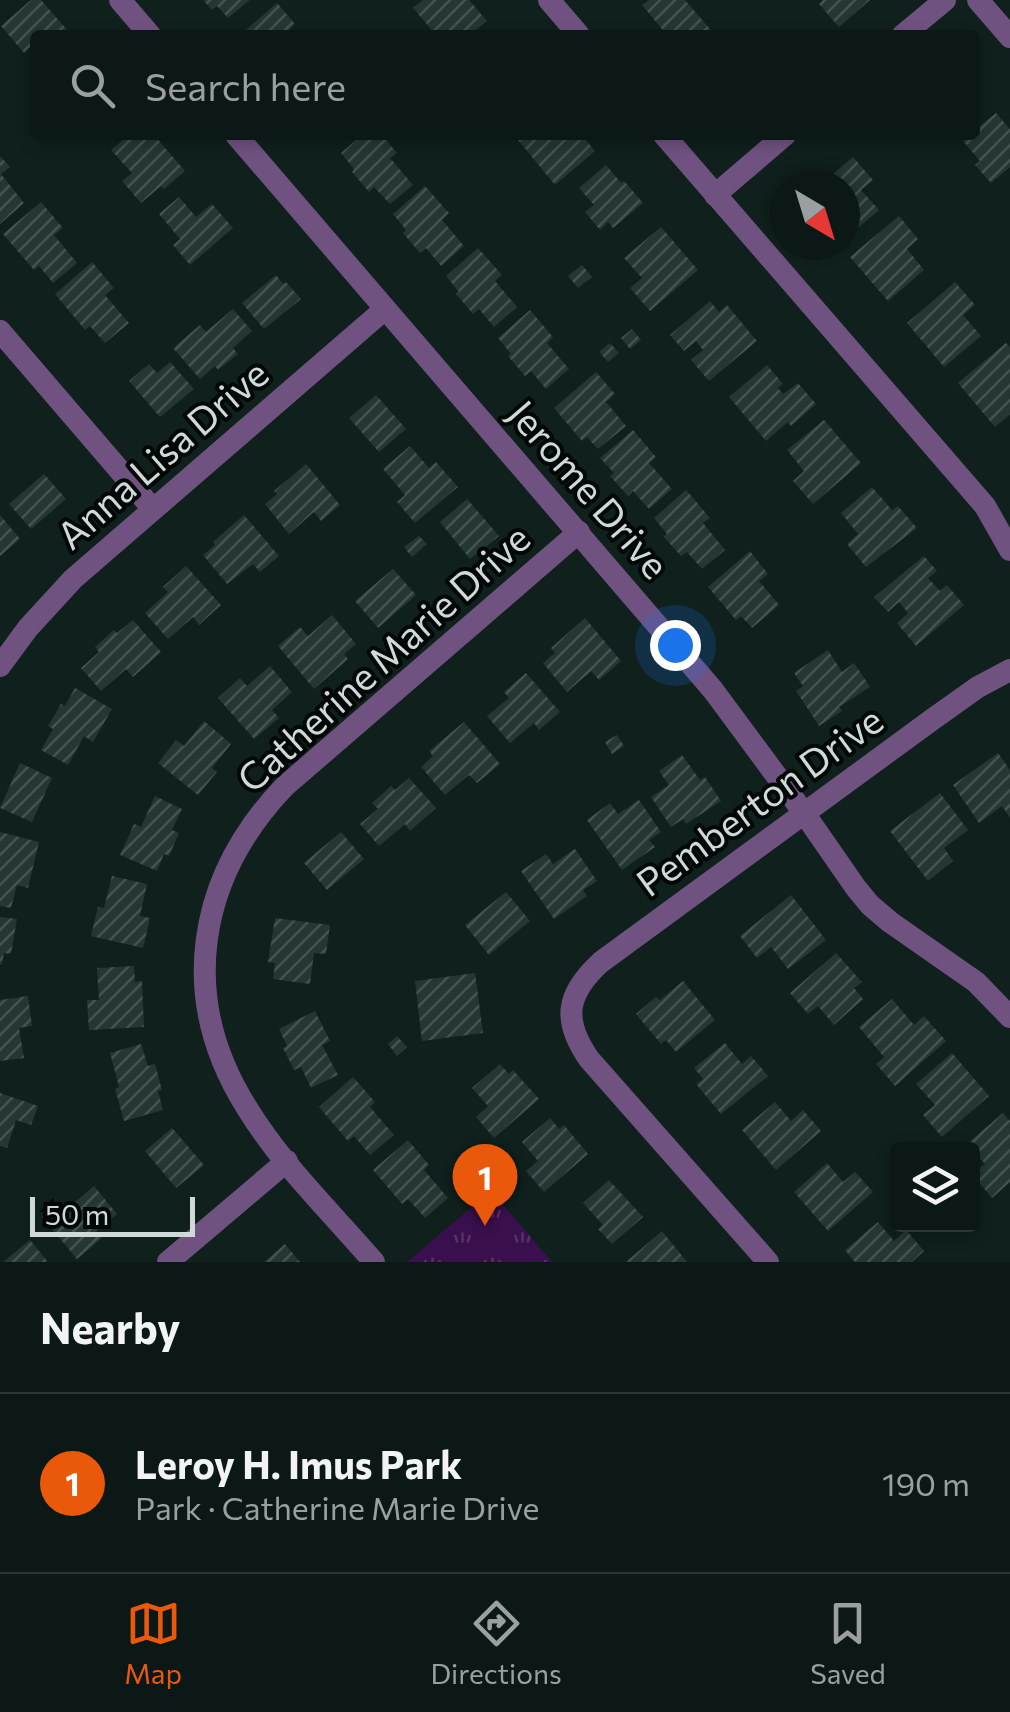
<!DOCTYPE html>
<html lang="en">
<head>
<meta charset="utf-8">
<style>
  body { margin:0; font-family:Commissioner,sans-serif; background:#14211f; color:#f1f3f6 }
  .controls { position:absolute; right:30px; bottom:30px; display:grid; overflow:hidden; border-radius:10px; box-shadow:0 5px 15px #0003 }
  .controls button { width:90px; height:90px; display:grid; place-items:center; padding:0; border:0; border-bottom:2px solid #2b3735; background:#0b1816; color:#f1f3f6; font:50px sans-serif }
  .compass { position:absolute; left:770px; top:170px; width:90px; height:90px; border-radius:50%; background:#0b1816; box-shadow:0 5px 15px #0003; rotate:142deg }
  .scale { position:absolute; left:30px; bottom:25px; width:165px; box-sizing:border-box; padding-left:10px; border:5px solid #cfdad8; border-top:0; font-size:28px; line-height:35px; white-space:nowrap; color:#cfdad8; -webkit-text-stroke:8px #030807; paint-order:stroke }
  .you { position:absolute; left:675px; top:645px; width:35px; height:35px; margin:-25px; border:8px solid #fff; border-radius:50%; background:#1a73e8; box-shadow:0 0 0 15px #1a73e833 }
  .badge { display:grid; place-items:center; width:65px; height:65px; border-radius:50%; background:#ea580c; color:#fff; font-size:32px; font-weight:700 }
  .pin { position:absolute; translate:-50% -82px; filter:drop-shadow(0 2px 5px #0008) }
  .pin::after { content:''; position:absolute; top:52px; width:35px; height:30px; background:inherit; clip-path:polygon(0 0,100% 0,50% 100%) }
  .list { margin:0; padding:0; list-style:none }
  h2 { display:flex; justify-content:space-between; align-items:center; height:130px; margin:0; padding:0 40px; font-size:42px }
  h2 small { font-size:32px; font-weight:400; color:#9aa0a1 }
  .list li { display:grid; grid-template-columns:65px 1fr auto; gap:30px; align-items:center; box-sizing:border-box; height:180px; padding:0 40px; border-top:2px solid #2b3735 }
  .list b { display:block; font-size:38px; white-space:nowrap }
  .list p { margin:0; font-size:32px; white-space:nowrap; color:#9aa0a1 }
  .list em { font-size:32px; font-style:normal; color:#9aa0a1 }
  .icon { flex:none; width:55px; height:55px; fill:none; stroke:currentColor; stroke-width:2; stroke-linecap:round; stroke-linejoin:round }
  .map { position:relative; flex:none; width:1010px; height:1262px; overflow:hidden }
  .search { position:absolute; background:#0b1816; box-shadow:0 5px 15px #0003; left:30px; right:30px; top:30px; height:110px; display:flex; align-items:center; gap:25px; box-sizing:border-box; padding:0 35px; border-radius:10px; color:#9aa0a1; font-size:38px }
  .sheet { height:310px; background:#0b1816 }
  nav { display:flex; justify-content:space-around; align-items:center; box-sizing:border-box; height:140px; border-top:2px solid #2b3735; background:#0b1816; font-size:28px; color:#9aa0a1 }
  nav a { display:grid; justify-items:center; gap:5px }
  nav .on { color:#ea580c }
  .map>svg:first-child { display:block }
  .park { fill:url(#park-tufts) }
  .building { fill:url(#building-hatch) }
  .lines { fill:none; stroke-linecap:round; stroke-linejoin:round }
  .minor { stroke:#705280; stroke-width:22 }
  .labels { text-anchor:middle; stroke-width:8; stroke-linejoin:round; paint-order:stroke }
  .street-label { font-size:38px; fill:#cfdad8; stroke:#030807 }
</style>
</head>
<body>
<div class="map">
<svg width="1010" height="1262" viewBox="0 0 1010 1262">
  <defs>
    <pattern id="park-tufts" width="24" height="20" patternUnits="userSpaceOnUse" patternTransform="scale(2.5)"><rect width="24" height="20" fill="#3a0f4d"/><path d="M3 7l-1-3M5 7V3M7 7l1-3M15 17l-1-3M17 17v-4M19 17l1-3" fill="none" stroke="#553166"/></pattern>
    <pattern id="building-hatch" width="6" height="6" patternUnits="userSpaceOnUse" patternTransform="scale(2.5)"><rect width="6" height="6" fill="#253733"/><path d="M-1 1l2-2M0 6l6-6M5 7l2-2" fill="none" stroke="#445350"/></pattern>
  </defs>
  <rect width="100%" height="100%" fill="#0f201d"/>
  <polygon class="park" points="491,1191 552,1262 407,1262"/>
  <g class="building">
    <polygon points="31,0 41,0 68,31 63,35 35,35 35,53 30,47 24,53 1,26"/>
    <polygon points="203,0 250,0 228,18 217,6 212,10"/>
    <polygon points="423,0 469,0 487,21 470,35 423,35 431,29 413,8"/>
    <polygon points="649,0 685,0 715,35 667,35 642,5"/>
    <polygon points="823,0 870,0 839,27 819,4"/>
    <polygon points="277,3 295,24 288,31 291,35 240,35"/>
    <polygon points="996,113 1010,129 1010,167 991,183 975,165 980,161 963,141 970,135 975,135 975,130"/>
    <polygon points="129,135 146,135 150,139 154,135 185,171 164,189 161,186 141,203 122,181 132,173 111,150"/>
    <polygon points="362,135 382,135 397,153 390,158 413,185 390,204 374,187 369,192 352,172 354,169 341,153"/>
    <polygon points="524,135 582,135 595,151 555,185 518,140"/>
    <polygon points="0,156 10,167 1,174 24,203 0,224"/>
    <polygon points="853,157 873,180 861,190 879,210 845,239 845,185 820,185"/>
    <polygon points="606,165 621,183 624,181 643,203 613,228 608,222 600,230 585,212 594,205 579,188"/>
    <polygon points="425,186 449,213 442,220 464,246 441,266 426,248 420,253 403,233 406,230 393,214"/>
    <polygon points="179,197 196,217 212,204 233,228 190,265 173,245 180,239 159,214"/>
    <polygon points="41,202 63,228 54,235 77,263 53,283 39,266 34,270 3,234"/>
    <polygon points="899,216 918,239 907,249 924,270 888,301 850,257"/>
    <polygon points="661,227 698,270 650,311 630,288 642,278 624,258"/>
    <polygon points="478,248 502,275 495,281 517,307 494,327 479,309 473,314 456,294 459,292 446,276"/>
    <polygon points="92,262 114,288 105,295 129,323 105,343 90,326 85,330 55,294"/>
    <polygon points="582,265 592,277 578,288 568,276"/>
    <polygon points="276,275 283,284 286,282 301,299 264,329 242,303"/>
    <polygon points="955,282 975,305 963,315 981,336 944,367 907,323"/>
    <polygon points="710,301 719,312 727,305 757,341 709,381 691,360 703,350 696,341 684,351 670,335"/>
    <polygon points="233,309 252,331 233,348 238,354 218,370 215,366 200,379 173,348 200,325 206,332"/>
    <polygon points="530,310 553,337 547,343 569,369 546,389 531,371 525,376 508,356 511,354 498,338"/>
    <polygon points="632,329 641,340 630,349 621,338"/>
    <polygon points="610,343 619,353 608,362 599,352"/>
    <polygon points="1006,343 1010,347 1010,414 995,427 958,383"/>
    <polygon points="170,362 194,389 160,417 129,381 149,364 157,373"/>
    <polygon points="767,365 783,384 778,388 783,394 798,383 816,404 791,426 788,422 766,441 729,397"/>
    <polygon points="596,372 615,394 606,402 626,426 598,449 587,437 582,441 554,408"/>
    <polygon points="376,395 406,429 379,452 349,418"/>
    <polygon points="824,420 861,463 813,504 793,481 804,471 787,450"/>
    <polygon points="633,430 656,457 649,463 672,489 649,509 633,491 628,496 610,476 614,473 600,458"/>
    <polygon points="410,446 429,468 436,462 458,487 415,523 397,502 405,495 383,469"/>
    <polygon points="306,464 340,505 321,521 314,512 289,534 265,504 277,494 274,491"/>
    <polygon points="44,474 66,499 31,529 9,504"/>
    <polygon points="872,487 892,510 898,506 917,528 866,567 847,544 858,534 841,513"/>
    <polygon points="686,490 710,518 703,523 725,550 702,569 687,552 681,556 664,537 667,534 654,518"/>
    <polygon points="467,499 499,536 470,559 440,522"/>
    <polygon points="0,515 20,539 0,556"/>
    <polygon points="244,515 279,556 260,572 253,564 227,584 203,555 215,545 213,542"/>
    <polygon points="419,536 427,544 412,557 404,547"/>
    <polygon points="750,551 768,574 759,581 779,605 752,628 741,616 736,620 708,587"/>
    <polygon points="924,556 937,571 928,578 940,591 947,585 964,605 916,646 897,623 908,613 899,602 888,612 874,597"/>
    <polygon points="186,566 221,605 199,625 193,617 168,639 145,613 168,592 163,587"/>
    <polygon points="393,569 416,595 378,628 355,601"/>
    <polygon points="332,615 356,644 344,654 348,659 314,689 278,646 300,627 308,636"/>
    <polygon points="585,618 621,661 599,680 591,671 567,692 543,663 555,653 551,648"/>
    <polygon points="133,620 161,652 133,677 126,669 101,691 81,668 99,652 95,647 114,630 117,633"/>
    <polygon points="828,650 842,672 854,663 870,687 839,707 842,711 819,726 796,691 803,686 794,673"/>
    <polygon points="270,666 292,692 272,710 279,718 254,739 218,698 240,678 247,686"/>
    <polygon points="526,673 560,712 539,730 534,723 510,743 487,716 509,698 504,692"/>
    <polygon points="75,688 112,709 93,742 84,736 68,765 41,750 53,729 48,726 61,704 65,706"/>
    <polygon points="204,721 231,744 212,768 217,772 198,795 158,763 176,740 184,746"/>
    <polygon points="464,722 500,764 477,783 469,775 445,795 421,767 433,756 429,751"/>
    <polygon points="617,735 624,746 612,754 605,742"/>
    <polygon points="998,753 1010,770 1010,818 1002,806 979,823 953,785"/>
    <polygon points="682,755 700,780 705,777 721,801 686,824 683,819 671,827 651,797 669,785 659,771"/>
    <polygon points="20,763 52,778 32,822 0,808"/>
    <polygon points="409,778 436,808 410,831 405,824 379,846 360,824 378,809 372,803 391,786 395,790"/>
    <polygon points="940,793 968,830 944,848 953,861 928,881 890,831"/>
    <polygon points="155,796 182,809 172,830 179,833 169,856 164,854 157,871 120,855 134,824 141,827"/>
    <polygon points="639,800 661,832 649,840 655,847 622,870 587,820 610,803 618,814"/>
    <polygon points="0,832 39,842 28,888 17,885 11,908 0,906"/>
    <polygon points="341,832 364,859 327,890 304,863"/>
    <polygon points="575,849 597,881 583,890 587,896 554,919 521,871 546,854 553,864"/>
    <polygon points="112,876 147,884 140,916 150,918 143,948 91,936 98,907 104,908"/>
    <polygon points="506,892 530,921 489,955 465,925"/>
    <polygon points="791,895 826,940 788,969 771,947 757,958 740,936"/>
    <polygon points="0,917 17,919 11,954 4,953 2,965 0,964"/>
    <polygon points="275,918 330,925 326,954 314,953 310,984 273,979 275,963 268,962"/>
    <polygon points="836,953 862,982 854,988 863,999 834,1025 818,1006 808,1014 790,993"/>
    <polygon points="134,966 135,982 142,981 144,1027 89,1030 87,1000 99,1000 97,968"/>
    <polygon points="475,973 483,1033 422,1041 415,981"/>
    <polygon points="683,981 715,1020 676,1052 666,1040 661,1044 636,1014 656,997 660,1000"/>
    <polygon points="28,996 32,1026 19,1028 24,1058 0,1061 0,1000"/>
    <polygon points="892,999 914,1025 924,1016 946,1041 895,1086 876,1064 884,1057 859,1027"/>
    <polygon points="315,1011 330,1041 322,1045 338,1075 311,1088 301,1067 294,1070 283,1048 287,1046 279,1029"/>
    <polygon points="397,1036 407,1047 397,1056 388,1044"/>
    <polygon points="725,1043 742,1064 751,1056 768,1076 721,1114 696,1084 703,1079 694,1068"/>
    <polygon points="141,1044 148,1066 155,1064 162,1090 158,1091 163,1110 124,1121 115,1089 119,1087 110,1053"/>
    <polygon points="952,1053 989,1096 942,1137 923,1115 935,1105 916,1084"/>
    <polygon points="500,1064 509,1074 513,1070 539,1099 494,1138 476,1117 488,1106 472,1088"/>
    <polygon points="353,1077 375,1102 370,1107 394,1135 370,1155 354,1136 348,1141 319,1107"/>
    <polygon points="0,1093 38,1106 31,1125 16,1120 7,1148 0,1146"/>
    <polygon points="775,1102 791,1121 803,1110 821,1131 776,1170 742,1130"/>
    <polygon points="1003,1113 1010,1121 1010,1182 992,1198 972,1174 985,1164 967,1144"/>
    <polygon points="550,1118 559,1129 564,1125 588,1154 544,1192 526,1171 538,1161 522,1142"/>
    <polygon points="172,1128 204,1165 176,1188 145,1151"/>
    <polygon points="408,1140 429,1165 424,1170 448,1198 425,1218 408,1199 402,1204 373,1170"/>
    <polygon points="827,1163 843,1182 855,1172 873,1192 828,1231 794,1192"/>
    <polygon points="609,1180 643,1217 612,1244 598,1229 603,1225 583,1203"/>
    <polygon points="94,1186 117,1214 96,1231 102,1238 77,1259 42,1217 62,1201 68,1208"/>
    <polygon points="878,1222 894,1241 906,1230 924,1251 912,1262 855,1262 845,1250"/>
    <polygon points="662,1231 687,1262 626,1262"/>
    <polygon points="30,1240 48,1262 3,1262"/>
    <polygon points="285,1244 300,1262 264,1262"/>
  </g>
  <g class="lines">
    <g class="minor">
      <polyline points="120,0 150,35"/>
      <polyline points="549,0 579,35"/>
      <polyline points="978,0 1010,37"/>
      <polyline points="903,35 945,0"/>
      <polyline points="236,135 713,690 804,813 856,888 870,905 890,922 976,982 1010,1017"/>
      <polyline points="664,135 985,506 1010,550"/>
      <polyline points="715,195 785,135"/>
      <polyline points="0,331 152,508"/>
      <polyline points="0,666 28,628 73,579 385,309"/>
      <polyline points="168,1262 287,1161"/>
      <path d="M374,1262C331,1212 281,1164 247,1108C177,997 197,878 285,786L579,532"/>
      <path d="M768,1262L589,1059C562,1020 566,994 601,962L933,719L978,687L1010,670"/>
    </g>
  </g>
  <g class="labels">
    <g class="street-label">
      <text transform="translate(163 455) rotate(-41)" y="13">Anna Lisa Drive</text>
      <text transform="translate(588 490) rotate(49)" y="13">Jerome Drive</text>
      <text transform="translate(384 659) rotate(-42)" y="13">Catherine Marie Drive</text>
      <text transform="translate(760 802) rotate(-36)" y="13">Pemberton Drive</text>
    </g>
  </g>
</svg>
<div class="controls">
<button><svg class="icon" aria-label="layers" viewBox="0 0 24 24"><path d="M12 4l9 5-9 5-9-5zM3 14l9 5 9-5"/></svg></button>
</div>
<svg class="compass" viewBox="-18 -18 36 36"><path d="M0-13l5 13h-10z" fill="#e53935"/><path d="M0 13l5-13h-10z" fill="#9aa0a1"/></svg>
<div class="scale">50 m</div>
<div class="you"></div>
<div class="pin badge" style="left:485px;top:1226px">1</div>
<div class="search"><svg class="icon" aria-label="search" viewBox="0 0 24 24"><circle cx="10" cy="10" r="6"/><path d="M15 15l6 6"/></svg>Search here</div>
</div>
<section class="sheet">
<h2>Nearby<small></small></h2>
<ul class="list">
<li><span class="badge">1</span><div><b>Leroy H. Imus Park</b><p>Park · Catherine Marie Drive</p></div><em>190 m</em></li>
</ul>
</section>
<nav>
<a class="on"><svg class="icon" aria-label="map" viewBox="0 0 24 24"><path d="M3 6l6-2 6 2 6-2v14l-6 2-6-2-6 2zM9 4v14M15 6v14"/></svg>Map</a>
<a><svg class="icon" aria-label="directions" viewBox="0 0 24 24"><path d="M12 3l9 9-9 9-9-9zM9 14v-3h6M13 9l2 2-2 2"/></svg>Directions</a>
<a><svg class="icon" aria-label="saved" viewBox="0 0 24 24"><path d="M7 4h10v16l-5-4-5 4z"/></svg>Saved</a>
</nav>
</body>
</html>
